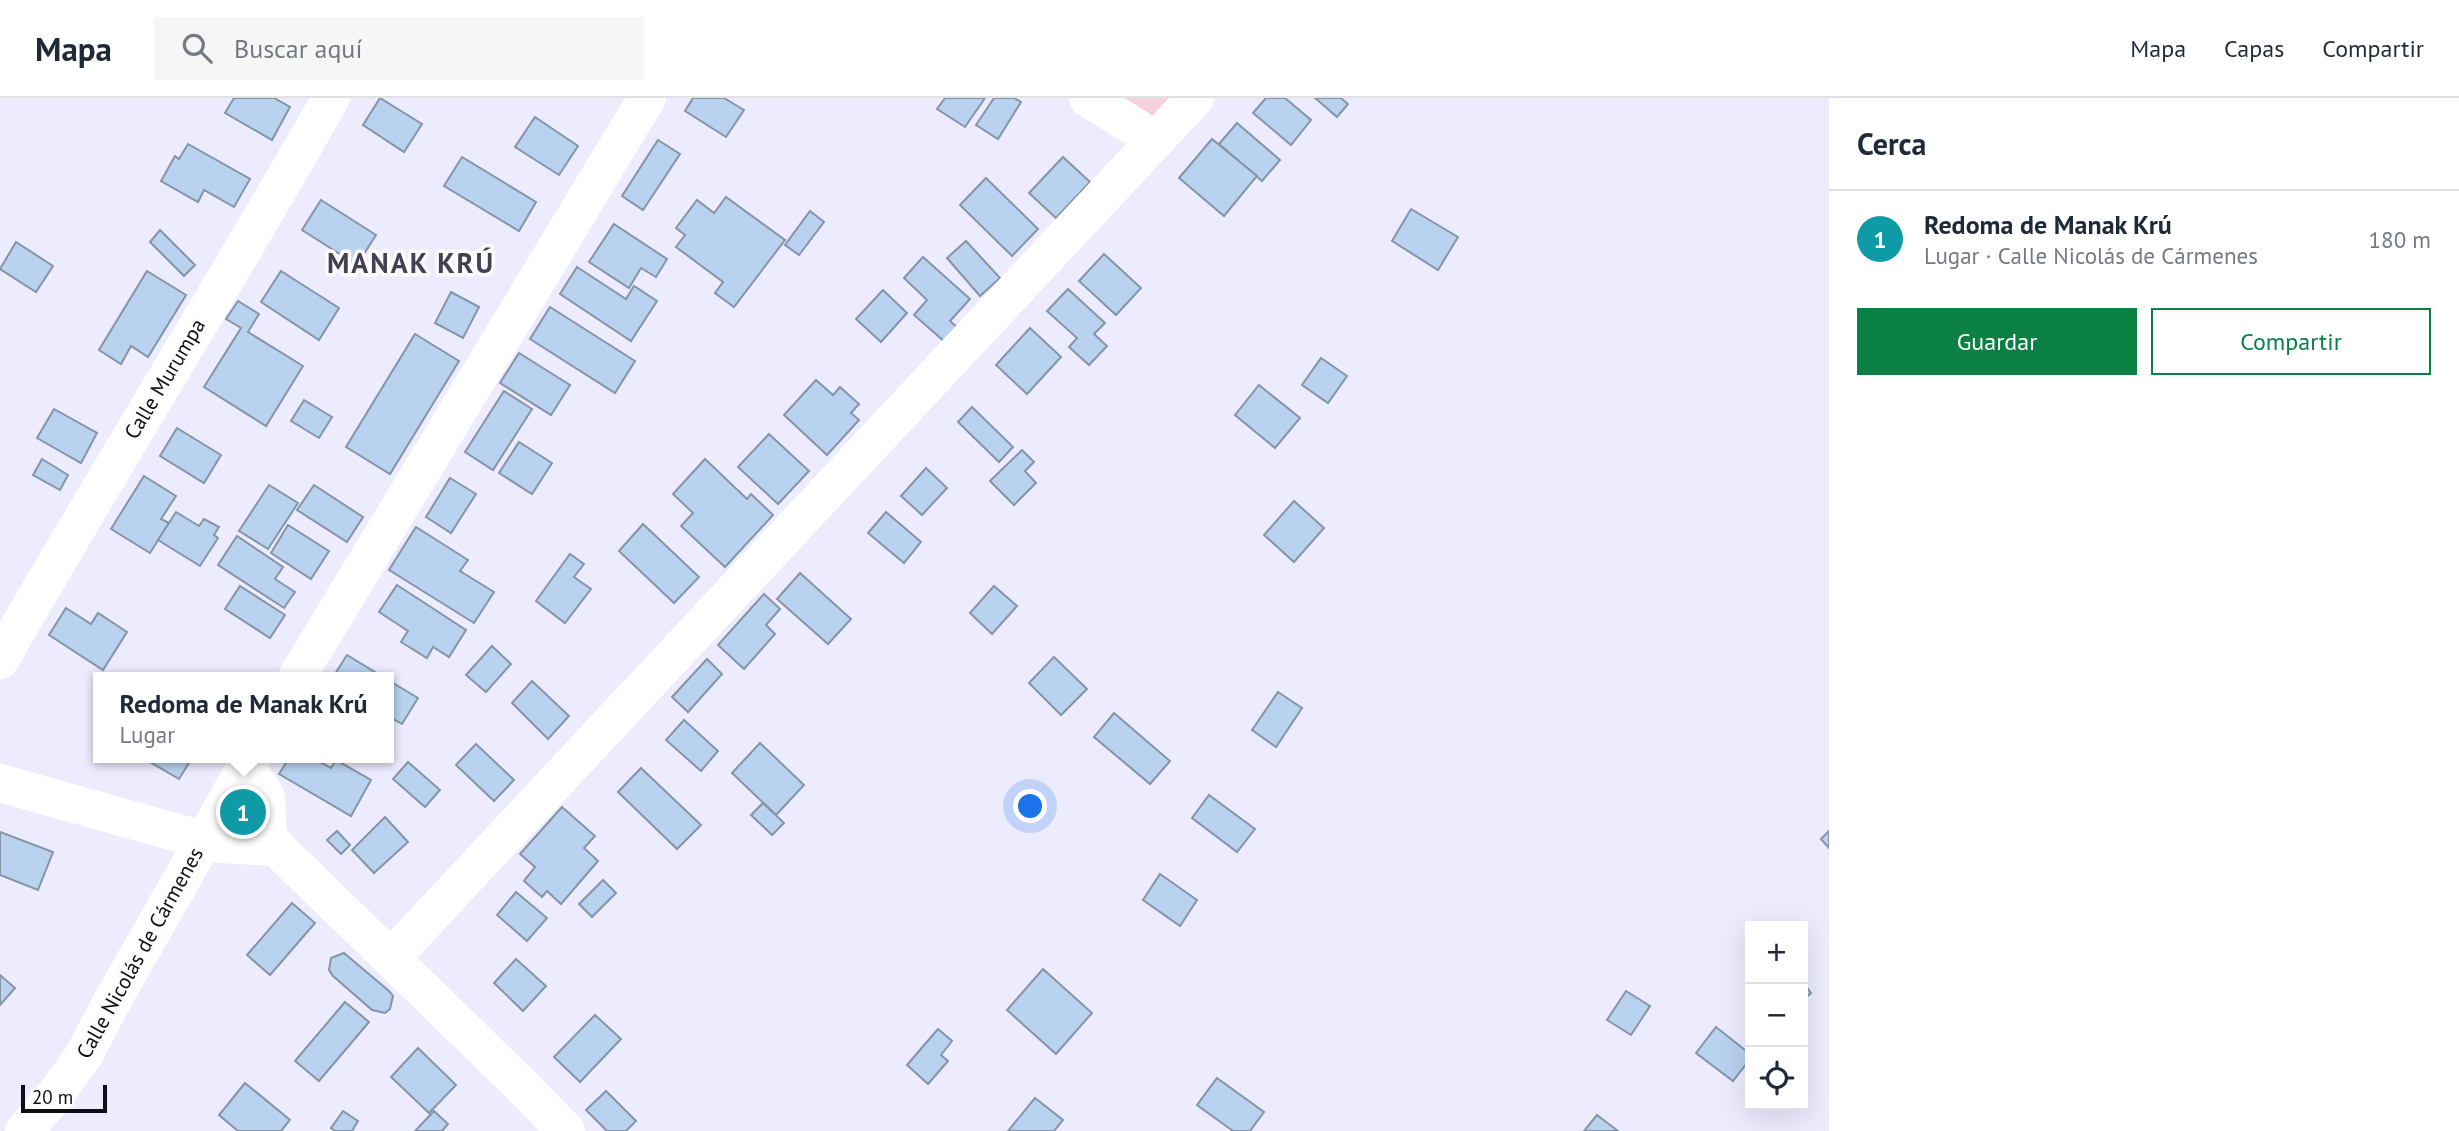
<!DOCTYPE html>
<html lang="es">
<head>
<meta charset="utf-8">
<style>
  body { margin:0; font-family:"PT Sans",sans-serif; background:#f6f6f7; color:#1f2937 }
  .controls { position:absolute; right:21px; bottom:21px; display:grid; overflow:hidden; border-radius:0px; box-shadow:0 7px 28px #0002 }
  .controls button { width:63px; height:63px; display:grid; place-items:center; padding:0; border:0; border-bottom:2px solid #e0e1e3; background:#fff; color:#1f2937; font:35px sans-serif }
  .scale { position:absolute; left:21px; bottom:18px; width:86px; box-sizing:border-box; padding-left:7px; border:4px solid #0e0e15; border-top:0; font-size:19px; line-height:24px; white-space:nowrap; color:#0e0e15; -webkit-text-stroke:5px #fcfcfc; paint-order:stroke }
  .you { position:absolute; left:1031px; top:709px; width:24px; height:24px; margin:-18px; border:5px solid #fff; border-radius:50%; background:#1a73e8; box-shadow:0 0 0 10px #1a73e833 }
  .badge { display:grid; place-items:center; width:46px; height:46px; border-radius:50%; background:#0b8043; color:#fff; font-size:23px; font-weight:700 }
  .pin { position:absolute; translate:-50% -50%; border:4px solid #fff; box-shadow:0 2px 7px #0006 }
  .popup { position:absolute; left:93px; top:574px; width:301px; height:91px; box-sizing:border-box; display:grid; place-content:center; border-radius:0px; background:#fff; filter:drop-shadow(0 2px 5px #0005); font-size:23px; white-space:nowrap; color:#747a83 }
  .popup b { font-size:26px; color:#1f2937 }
  .popup::after { content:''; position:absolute; left:50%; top:100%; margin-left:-14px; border:14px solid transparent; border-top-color:#fff }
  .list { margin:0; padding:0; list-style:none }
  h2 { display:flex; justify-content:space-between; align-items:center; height:91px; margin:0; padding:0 28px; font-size:30px }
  h2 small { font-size:23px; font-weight:400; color:#747a83 }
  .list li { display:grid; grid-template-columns:46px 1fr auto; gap:21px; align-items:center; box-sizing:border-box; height:98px; padding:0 28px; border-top:2px solid #e0e1e3 }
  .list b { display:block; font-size:26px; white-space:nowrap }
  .list p { margin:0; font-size:23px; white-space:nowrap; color:#747a83 }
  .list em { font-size:23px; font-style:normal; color:#747a83 }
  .actions { display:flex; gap:14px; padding:21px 28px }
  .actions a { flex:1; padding:16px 0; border:2px solid #0b8043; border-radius:0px; text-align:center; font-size:24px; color:#0b8043 }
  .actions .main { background:#0b8043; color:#fff }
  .icon { flex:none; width:38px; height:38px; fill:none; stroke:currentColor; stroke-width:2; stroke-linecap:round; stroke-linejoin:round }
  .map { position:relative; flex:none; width:1829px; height:1033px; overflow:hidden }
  header { display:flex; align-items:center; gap:42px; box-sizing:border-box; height:98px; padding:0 35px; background:#fff; border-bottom:2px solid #e0e1e3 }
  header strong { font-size:33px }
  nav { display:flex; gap:38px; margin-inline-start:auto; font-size:24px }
  .search { width:490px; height:63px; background:#f6f6f7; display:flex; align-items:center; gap:18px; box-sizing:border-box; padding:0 24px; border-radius:0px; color:#747a83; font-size:26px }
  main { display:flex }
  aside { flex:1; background:#fff }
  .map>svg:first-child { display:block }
  .green { fill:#f6d1dd }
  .building { fill:#b9d2f0; stroke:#8594a6; stroke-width:2 }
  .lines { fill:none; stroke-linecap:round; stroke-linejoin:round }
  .minor { stroke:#fff; stroke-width:38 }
  .labels { text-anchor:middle; stroke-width:7; stroke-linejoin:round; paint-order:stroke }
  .street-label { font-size:21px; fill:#0e0e15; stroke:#fcfcfc }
  .district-label { font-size:28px; font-weight:bold; letter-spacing:2px; fill:#424153; stroke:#fcfcfc }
</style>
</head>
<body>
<header>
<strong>Mapa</strong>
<div class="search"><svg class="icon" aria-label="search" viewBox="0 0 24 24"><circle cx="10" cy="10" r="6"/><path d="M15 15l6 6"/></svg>Buscar aquí</div>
<nav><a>Mapa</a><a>Capas</a><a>Compartir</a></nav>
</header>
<main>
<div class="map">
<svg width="1829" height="1033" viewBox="0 0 1829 1033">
  <rect width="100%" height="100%" fill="#edecff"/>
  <polygon class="green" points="1125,0 1169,0 1153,18"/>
  <g class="building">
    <polygon points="234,0 274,0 290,9 272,42 225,15"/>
    <polygon points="380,0 422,26 404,54 363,27"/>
    <polygon points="693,0 724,0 744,12 726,39 685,13"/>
    <polygon points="945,0 985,0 965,29 937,11"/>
    <polygon points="994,0 1014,0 1021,4 998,41 976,27"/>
    <polygon points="1266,0 1285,0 1311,22 1291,47 1253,15"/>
    <polygon points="1315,0 1341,0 1348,6 1337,19"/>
    <polygon points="535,19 578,48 559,77 515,49"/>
    <polygon points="1237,25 1280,62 1262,83 1219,46"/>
    <polygon points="1212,41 1257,78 1224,118 1179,80"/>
    <polygon points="658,42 680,56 643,112 622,98"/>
    <polygon points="188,46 250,81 234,109 204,92 198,104 161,83 175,58 179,61"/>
    <polygon points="462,59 536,104 519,133 444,88"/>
    <polygon points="1063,59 1090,84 1056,120 1029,95"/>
    <polygon points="986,80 1038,131 1012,158 960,107"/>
    <polygon points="726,99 785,142 734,209 715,195 723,184 676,149 685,137 676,130 697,102 714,115"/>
    <polygon points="321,102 376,137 357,167 302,132"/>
    <polygon points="1411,111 1458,139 1438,172 1392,143"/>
    <polygon points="810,113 824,124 799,157 785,147"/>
    <polygon points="614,126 667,161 656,179 641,170 629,190 589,164"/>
    <polygon points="160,132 195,167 184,178 150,144"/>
    <polygon points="966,143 1000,180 980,198 947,160"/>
    <polygon points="16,144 53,168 36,194 0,171"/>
    <polygon points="1104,156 1141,190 1116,217 1079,183"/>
    <polygon points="923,159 970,201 950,223 958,230 945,244 914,217 927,202 904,180"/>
    <polygon points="577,169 626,201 634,188 657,203 631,243 560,196"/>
    <polygon points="147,173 186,197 148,259 131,248 121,266 99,252"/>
    <polygon points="281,173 339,210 319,242 261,204"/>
    <polygon points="1068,191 1105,225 1094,236 1107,248 1089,267 1069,249 1077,240 1047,213"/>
    <polygon points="883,192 907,215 881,244 856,221"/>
    <polygon points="451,194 479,209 463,240 435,225"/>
    <polygon points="238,203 259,216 248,234 303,268 266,328 204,289 241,230 226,221"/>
    <polygon points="550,209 635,263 615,295 530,241"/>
    <polygon points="1030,230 1061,259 1027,296 996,267"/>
    <polygon points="415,236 459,263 390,376 346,349"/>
    <polygon points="519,255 570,287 551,317 500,285"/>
    <polygon points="1321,260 1347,278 1328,305 1302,287"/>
    <polygon points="816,282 833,297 840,289 859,306 851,315 859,322 827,357 784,317"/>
    <polygon points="1259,287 1300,320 1275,350 1235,317"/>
    <polygon points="504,293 532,311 493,372 465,354"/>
    <polygon points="304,302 332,319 319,340 291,323"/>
    <polygon points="972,309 1013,349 999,364 958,324"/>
    <polygon points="54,311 97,335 81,365 37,340"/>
    <polygon points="177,330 221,357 204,385 160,358"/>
    <polygon points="769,336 809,373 778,406 738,369"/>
    <polygon points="519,344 552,365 532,396 499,375"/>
    <polygon points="1022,352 1034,364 1025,373 1036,385 1014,407 990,383"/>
    <polygon points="42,361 68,377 60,392 33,377"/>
    <polygon points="705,361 747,401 751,396 773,417 725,469 681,428 693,415 673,396"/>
    <polygon points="926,370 947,390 922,417 901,398"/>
    <polygon points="144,378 176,398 161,421 169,425 150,455 111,431"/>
    <polygon points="450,380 476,396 451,435 426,419"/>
    <polygon points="269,387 298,405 268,451 239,433"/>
    <polygon points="314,387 363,419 347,444 297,412"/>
    <polygon points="1294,403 1324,430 1294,464 1264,437"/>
    <polygon points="176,414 199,428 204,421 219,429 214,437 218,440 200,468 158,442"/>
    <polygon points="886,414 921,444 904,465 868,435"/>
    <polygon points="643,426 699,479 674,505 619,453"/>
    <polygon points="288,427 329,453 311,481 271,455"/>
    <polygon points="416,429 468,462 460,473 494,494 474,525 389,472"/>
    <polygon points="237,438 283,469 275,481 295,494 284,510 218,467"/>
    <polygon points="570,456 584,466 574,479 591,491 565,525 536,503"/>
    <polygon points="800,475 851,521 828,546 777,501"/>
    <polygon points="397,487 466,532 449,559 433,549 427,560 401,544 408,533 379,514"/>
    <polygon points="240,488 285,517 270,540 225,511"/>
    <polygon points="994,488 1017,508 992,536 970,515"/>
    <polygon points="764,496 780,511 766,527 775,536 744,571 718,547"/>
    <polygon points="66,510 91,526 98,515 127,534 103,572 49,537"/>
    <polygon points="492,548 511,566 486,594 466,577"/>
    <polygon points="347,557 383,579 333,579"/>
    <polygon points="1054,559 1087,591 1061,617 1029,585"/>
    <polygon points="707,561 722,576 688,614 672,599"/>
    <polygon points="388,582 418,600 402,626 388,618"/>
    <polygon points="532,583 569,618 548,641 512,605"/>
    <polygon points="1278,594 1302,610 1276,649 1252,632"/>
    <polygon points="1114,615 1170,663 1150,686 1094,639"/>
    <polygon points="684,622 718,653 701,673 666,642"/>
    <polygon points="760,645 804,687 776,717 732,675"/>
    <polygon points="476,646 514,682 494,703 456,667"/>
    <polygon points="143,660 192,660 179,681"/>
    <polygon points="289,660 313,660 331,670 336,662 371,682 351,718 279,676"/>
    <polygon points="408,664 440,692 425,709 393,681"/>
    <polygon points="641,670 701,727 677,751 618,694"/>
    <polygon points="1209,697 1255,731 1237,754 1192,720"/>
    <polygon points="763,705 784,725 772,737 751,717"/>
    <polygon points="562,709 595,738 584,750 598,763 561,806 547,793 542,799 524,783 535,769 520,756"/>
    <polygon points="385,719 408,744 374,775 352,752"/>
    <polygon points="337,733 350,747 341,756 327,742"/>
    <polygon points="1829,733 1829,750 1821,741"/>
    <polygon points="0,734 53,754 38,792 0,777"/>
    <polygon points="1160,776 1197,802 1180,828 1143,802"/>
    <polygon points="603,782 616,795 592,819 579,806"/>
    <polygon points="516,794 547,820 527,843 497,817"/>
    <polygon points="292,805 315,825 270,877 247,857"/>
    <polygon points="344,855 389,893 393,898 390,911 385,915 372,912 333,878 329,872 331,860"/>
    <polygon points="516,861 546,888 523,913 494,885"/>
    <polygon points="1043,871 1092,915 1056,956 1007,912"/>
    <polygon points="0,877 15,890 0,907"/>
    <polygon points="1803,884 1811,895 1803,902"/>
    <polygon points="1626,893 1650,908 1631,937 1607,922"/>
    <polygon points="345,904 369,924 319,983 295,963"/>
    <polygon points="595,917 621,941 580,984 554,959"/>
    <polygon points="1716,929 1750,956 1750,961 1733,983 1696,955"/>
    <polygon points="938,931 952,943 941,957 948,963 928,986 907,967"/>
    <polygon points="418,950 456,987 429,1015 391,979"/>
    <polygon points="1217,980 1264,1014 1250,1033 1233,1033 1197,1007"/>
    <polygon points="245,985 290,1022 281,1033 238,1033 219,1017"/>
    <polygon points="606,993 636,1023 626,1033 607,1033 586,1012"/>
    <polygon points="1035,1000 1063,1022 1054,1033 1008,1033"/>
    <polygon points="343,1013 358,1023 352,1033 335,1033 331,1030"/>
    <polygon points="434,1013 448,1026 442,1033 415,1033"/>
    <polygon points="1597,1017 1618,1033 1584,1033"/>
  </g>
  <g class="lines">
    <g class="minor">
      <polyline points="1088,0 1156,42"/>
      <path d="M0,562C108,373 224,189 331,0"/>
      <polyline points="297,579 647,0"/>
      <polyline points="246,668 266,699 268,738 276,749 521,987 566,1033"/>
      <polyline points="0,685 203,742 221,746 276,749"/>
      <polyline points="391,860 1195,0"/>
      <polyline points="24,1033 56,996 84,957 111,905 251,660"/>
    </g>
  </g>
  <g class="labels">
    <g class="street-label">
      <text transform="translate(165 281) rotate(-59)" y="7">Calle Murumpa</text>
      <text transform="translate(140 855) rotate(-61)" y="7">Calle Nicolás de Cármenes</text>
    </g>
    <g class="district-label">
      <text x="411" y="175">MANAK KRÚ</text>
    </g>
  </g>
</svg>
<div class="controls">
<button>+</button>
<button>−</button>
<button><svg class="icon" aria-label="locate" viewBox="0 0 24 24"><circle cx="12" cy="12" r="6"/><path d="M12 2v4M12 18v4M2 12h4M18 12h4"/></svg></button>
</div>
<div class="scale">20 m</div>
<div class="you"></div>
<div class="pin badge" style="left:243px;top:714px;background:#0f9aa8">1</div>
<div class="popup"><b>Redoma de Manak Krú</b>Lugar</div>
</div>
<aside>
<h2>Cerca<small></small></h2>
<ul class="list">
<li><span class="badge" style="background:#0f9aa8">1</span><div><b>Redoma de Manak Krú</b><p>Lugar · Calle Nicolás de Cármenes</p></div><em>180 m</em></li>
</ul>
<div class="actions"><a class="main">Guardar</a><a>Compartir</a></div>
</aside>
</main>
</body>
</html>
